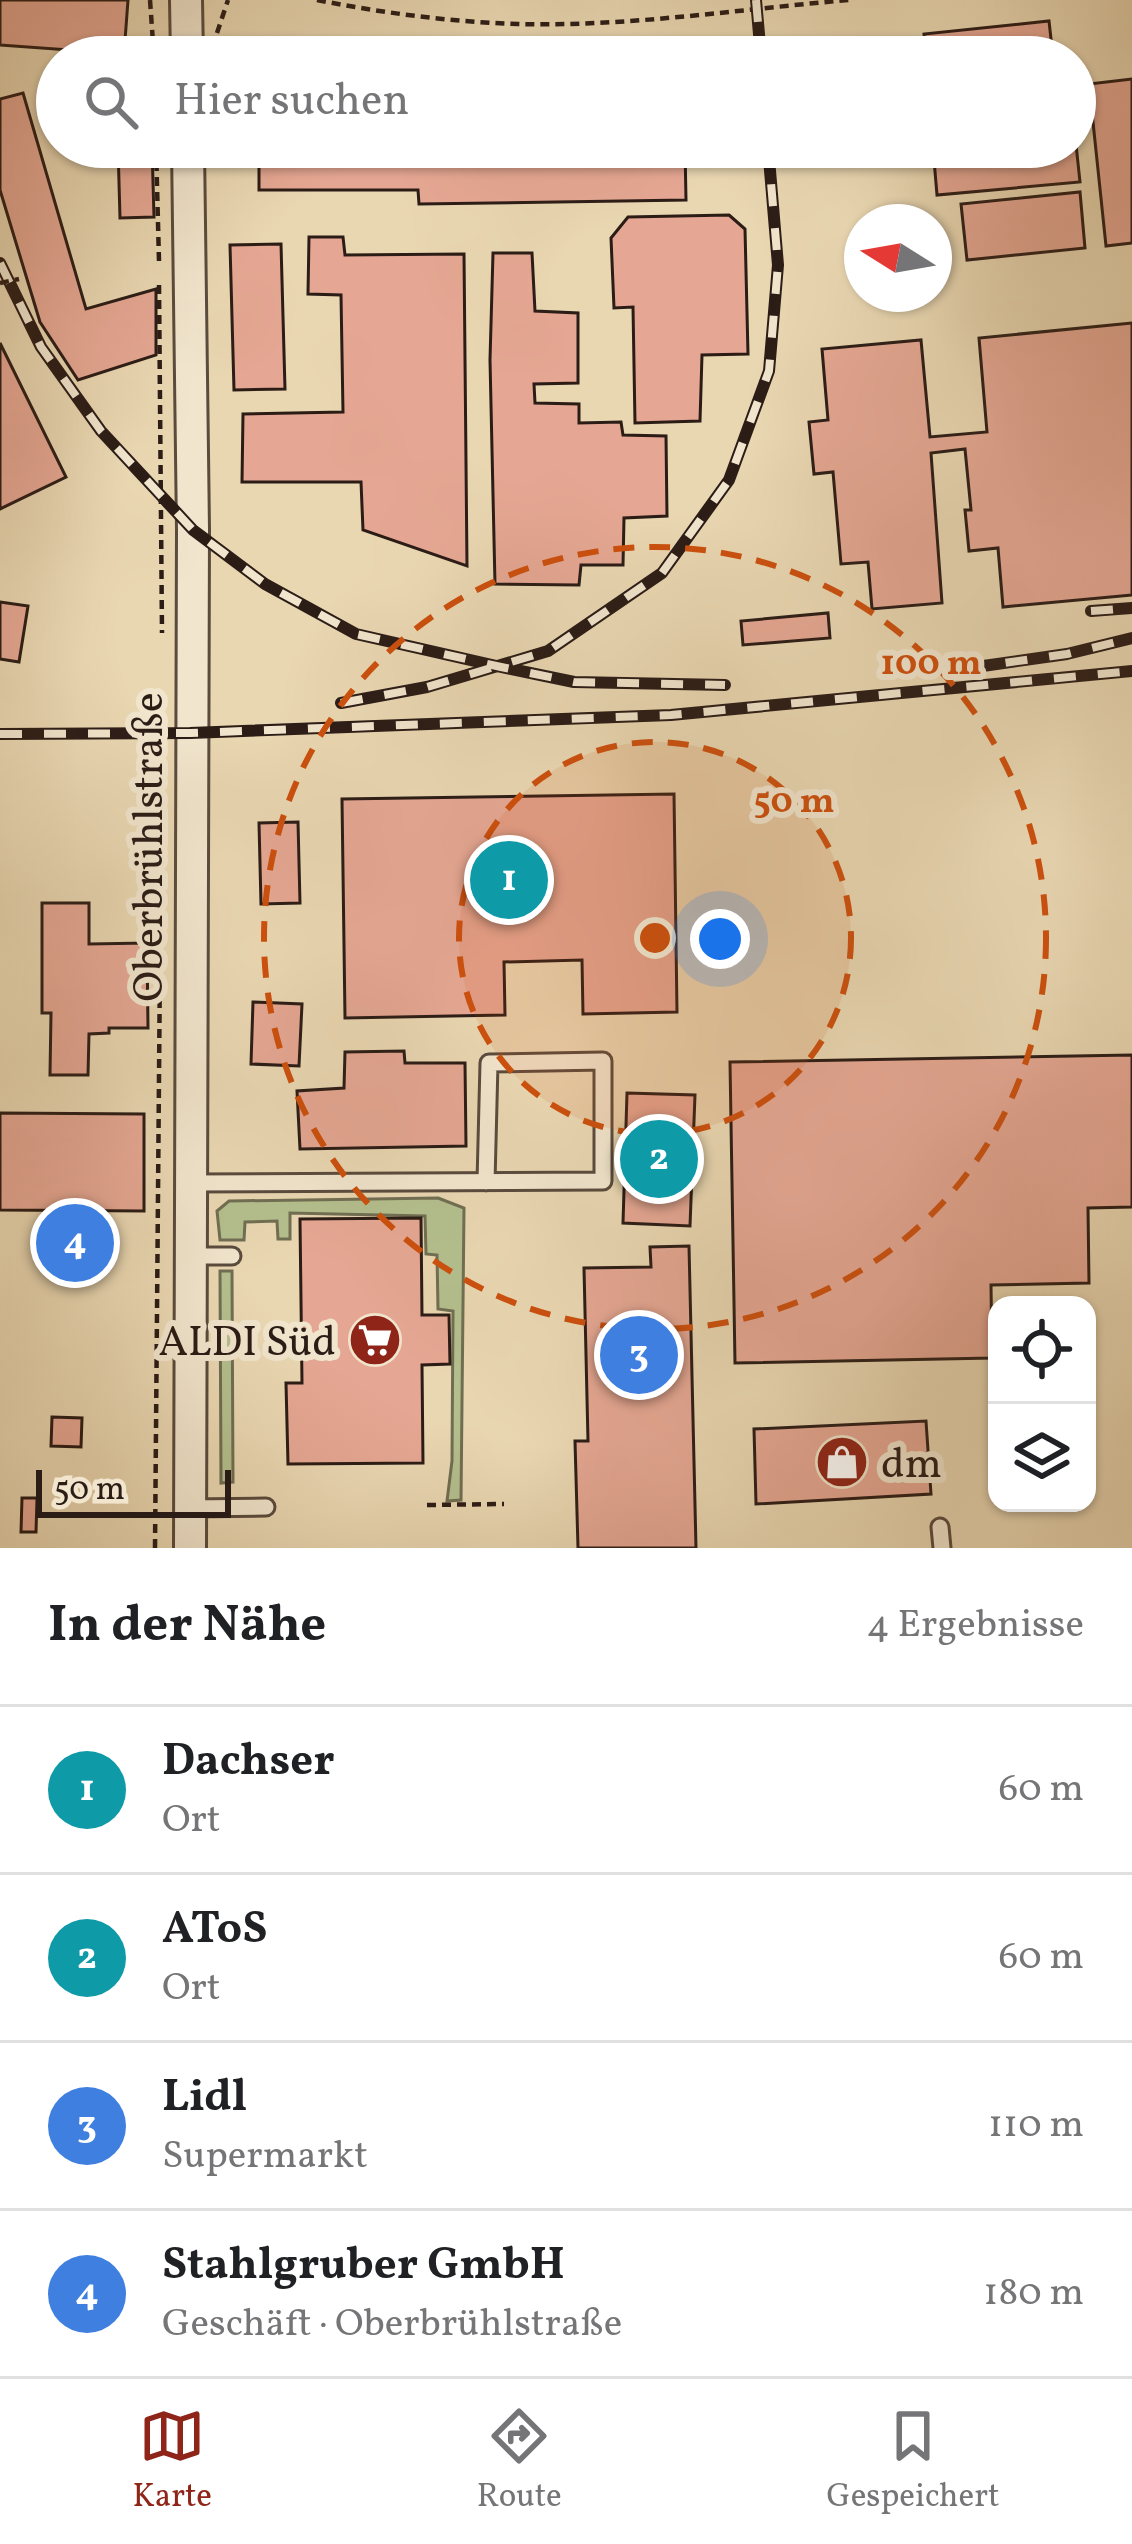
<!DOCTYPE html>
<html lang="de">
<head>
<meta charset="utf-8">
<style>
  body { margin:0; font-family:Vollkorn,serif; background:#f6f6f6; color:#202124 }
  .controls { position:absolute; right:36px; bottom:36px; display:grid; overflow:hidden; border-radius:24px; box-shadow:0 3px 9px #0004 }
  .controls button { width:108px; height:108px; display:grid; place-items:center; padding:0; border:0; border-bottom:3px solid #e0e0e0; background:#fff; color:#202124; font:60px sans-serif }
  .compass { position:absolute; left:844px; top:204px; width:108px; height:108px; border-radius:50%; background:#fff; box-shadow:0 3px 9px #0004; rotate:281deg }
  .scale { position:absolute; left:36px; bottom:30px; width:195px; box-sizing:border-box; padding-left:12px; border:6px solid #2b1c16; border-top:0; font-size:33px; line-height:42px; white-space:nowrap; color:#2b1c16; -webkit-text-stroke:9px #f1e5cd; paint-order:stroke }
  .you { position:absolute; left:720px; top:939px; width:42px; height:42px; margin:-30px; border:9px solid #fff; border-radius:50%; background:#1a73e8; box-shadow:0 0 0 18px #1a73e833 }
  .badge { display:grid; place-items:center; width:78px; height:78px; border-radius:50%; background:#8f2418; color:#fff; font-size:39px; font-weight:700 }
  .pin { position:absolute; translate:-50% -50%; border:6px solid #fff; box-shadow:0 3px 12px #0006 }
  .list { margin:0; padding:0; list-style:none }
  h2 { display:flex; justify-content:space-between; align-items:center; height:156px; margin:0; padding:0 48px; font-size:51px }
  h2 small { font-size:39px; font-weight:400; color:#757577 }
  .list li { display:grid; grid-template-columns:78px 1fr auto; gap:36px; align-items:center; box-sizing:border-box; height:168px; padding:0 48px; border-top:3px solid #e0e0e0 }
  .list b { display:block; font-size:45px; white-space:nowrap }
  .list p { margin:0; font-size:39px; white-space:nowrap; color:#757577 }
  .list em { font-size:39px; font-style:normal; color:#757577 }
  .icon { flex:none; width:66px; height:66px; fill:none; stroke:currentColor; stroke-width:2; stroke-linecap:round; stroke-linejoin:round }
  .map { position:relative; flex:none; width:1132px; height:1548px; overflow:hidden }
  .search { position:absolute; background:#fff; box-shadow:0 3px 9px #0004; left:36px; right:36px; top:36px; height:132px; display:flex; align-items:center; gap:30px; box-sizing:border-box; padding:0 42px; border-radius:66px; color:#757577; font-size:45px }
  .sheet { height:828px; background:#fff }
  nav { display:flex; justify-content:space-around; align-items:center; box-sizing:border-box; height:168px; border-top:3px solid #e0e0e0; background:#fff; font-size:33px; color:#757577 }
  nav a { display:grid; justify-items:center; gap:6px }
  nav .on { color:#8f2418 }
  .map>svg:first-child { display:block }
  .green { fill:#b4bf8e; stroke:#706e52; stroke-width:3 }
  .building { fill:#e5a793; stroke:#2b1c16; stroke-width:3 }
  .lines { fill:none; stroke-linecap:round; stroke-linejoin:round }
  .service-casing { stroke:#5a4b3d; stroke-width:21 }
  .minor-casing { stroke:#5a4b3d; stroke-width:36 }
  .path { stroke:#2b1c16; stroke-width:4.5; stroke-dasharray:9 6; stroke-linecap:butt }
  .service { stroke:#f1e5cd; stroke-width:15 }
  .minor { stroke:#f1e5cd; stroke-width:30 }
  .rail-casing { stroke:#2b1c16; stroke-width:12 }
  .rail { stroke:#f1e5cd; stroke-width:8; stroke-dasharray:22; stroke-linecap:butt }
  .path-bridge { stroke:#2b1c16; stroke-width:4.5; stroke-dasharray:9 6; stroke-linecap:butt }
  .ring { fill:none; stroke:#cc500e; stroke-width:6; stroke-dasharray:21 15 }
  .labels { text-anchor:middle; stroke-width:12; stroke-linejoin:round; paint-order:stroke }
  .street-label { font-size:42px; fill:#2b1c16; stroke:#f1e5cd }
  .poi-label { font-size:42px; fill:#2b1c16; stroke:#f1e5cd; text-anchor:end }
  .centre { fill:#cc500e; stroke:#f1e5cd; stroke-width:6 }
  .ring-label { font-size:36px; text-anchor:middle; font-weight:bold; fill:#cc500e; stroke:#f1e5cd; stroke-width:12; stroke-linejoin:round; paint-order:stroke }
</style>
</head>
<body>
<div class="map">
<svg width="1132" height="1548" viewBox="0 0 1132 1548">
  <rect width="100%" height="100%" fill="#e9d7b2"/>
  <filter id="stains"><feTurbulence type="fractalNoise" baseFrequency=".00167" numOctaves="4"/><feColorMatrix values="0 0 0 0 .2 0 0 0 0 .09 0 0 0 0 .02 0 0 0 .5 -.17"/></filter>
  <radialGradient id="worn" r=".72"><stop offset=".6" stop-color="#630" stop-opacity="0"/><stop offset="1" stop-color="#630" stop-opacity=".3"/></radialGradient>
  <g class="green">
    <polygon points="438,1198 464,1208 461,1500 447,1501 452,1461 453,1311 438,1309 437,1255 426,1254 425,1216 290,1213 290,1239 278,1239 277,1221 245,1222 244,1240 220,1240 217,1211 229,1201"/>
    <polygon points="220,1271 232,1271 233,1482 221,1483"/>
  </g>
  <g class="building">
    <polygon points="0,0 128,0 124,54 0,45"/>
    <polygon points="1049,21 1053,57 926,57 924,34"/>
    <polygon points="1132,79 1132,243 1106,246 1089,84"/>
    <polygon points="23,93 86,309 156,289 156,355 78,380 40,322 0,190 0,99"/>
    <polygon points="1075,135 1080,182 937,195 933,148 1075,147"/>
    <polygon points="118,147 152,147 154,217 120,218"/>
    <polygon points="259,147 685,147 686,200 419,204 418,190 259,190"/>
    <polygon points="1080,192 1085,248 967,260 961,204"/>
    <polygon points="729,215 745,229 748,354 702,355 700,421 635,423 633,307 614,308 611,238 628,217"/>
    <polygon points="309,237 343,237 345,255 464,254 467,566 363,530 361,482 242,482 243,414 343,412 341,295 308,294"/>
    <polygon points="281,244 285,389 234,390 230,245"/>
    <polygon points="493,253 532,253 535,311 578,313 578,383 534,384 535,403 579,404 579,423 621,422 623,435 666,436 667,516 624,518 623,565 581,565 579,585 495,584 490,360"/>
    <polygon points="1132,323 1132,595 1003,607 998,548 969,551 965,510 971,510 965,449 931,453 942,603 872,609 868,562 841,564 833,472 814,474 809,422 828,420 822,349 921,340 930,437 987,432 979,338"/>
    <polygon points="0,343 66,477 0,509"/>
    <polygon points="0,602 28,606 19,662 0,659"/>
    <polygon points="828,613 830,638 743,645 741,621"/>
    <polygon points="674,794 677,1012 583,1014 582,960 504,962 505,1015 345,1018 342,799"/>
    <polygon points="298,822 300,903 261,904 259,823"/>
    <polygon points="42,903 89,903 89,944 147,943 148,1028 109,1028 109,1033 89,1034 88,1075 50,1075 51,1013 42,1013"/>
    <polygon points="253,1002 302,1004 299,1066 251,1064"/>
    <polygon points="404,1051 405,1063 465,1063 466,1146 300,1149 297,1091 344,1088 345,1052"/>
    <polygon points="1132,1055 1132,1207 1088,1208 1089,1283 991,1285 992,1358 735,1363 730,1062"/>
    <polygon points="627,1093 695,1095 690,1226 623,1223"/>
    <polygon points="0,1113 144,1114 144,1211 0,1210"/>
    <polygon points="421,1218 422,1315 449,1315 450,1364 422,1365 423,1463 288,1464 286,1383 302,1383 300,1219"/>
    <polygon points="689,1246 696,1548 578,1548 575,1441 588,1441 584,1268 651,1267 650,1247"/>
    <polygon points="52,1417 82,1418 81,1447 51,1446"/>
    <polygon points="926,1421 931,1494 756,1504 754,1429"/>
    <polygon points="22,1498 37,1498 36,1532 21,1532"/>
  </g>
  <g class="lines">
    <g class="service-casing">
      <g id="service">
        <polyline points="191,1183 603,1181 603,1061 489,1063 486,1182"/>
        <polyline points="188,1256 232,1256"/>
        <polyline points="189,1508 266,1507"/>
        <polyline points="940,1527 942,1548"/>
      </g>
    </g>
    <g class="minor-casing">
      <g id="minor">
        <polyline points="186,0 187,57"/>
        <polyline points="188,147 193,530 190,1548"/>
      </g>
    </g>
    <g class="path">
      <polyline points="150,0 154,57"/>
      <path d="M317,0C383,13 451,22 518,24C628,27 740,9 849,0"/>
      <polyline points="217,33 228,0"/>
      <polyline points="156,147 159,261"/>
      <polyline points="159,285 162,633"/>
      <polyline points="427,1505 504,1504"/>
      <polyline points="155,1548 162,723"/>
    </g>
    <use href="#service" class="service"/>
    <use href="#minor" class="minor"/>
    <g class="rail-casing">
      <g id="rail">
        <polyline points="756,0 761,57"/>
        <polyline points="0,263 41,347 101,431 193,530 265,584 356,634 501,667 574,682 725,685"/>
        <polyline points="1091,611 1132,608"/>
        <polyline points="962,669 1067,654 1132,638"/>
        <polyline points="341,703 427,687 548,651 662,573 729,480 769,371 778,265 768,147"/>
        <polyline points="0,734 190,733 671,715 1132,671"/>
      </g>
    </g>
    <use href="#rail" class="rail"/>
    <polyline class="path-bridge" points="0,283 19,279"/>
  </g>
  <circle cx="655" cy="938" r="196" fill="#cc500e" fill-opacity=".12"/>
  <g class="ring">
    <circle cx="655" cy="938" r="196"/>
    <circle cx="655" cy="938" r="391"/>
  </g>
  <defs>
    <g id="supermarket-disc" transform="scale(2.7)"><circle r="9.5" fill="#8f2418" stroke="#f1e5cd"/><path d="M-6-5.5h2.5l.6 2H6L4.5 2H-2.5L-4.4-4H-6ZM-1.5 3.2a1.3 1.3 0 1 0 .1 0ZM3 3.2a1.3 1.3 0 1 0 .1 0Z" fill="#fff"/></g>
    <g id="shop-disc" transform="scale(2.7)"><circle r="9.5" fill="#8f2418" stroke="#f1e5cd"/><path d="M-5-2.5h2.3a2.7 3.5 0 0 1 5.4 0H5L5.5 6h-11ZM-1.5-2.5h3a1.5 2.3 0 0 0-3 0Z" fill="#fff"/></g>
  </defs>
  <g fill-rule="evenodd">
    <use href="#supermarket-disc" x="375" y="1340"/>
    <use href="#shop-disc" x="842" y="1462"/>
  </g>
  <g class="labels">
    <g class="street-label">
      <text transform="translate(147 847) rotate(-90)" y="15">Oberbrühlstraße</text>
    </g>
    <g class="poi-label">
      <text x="336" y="1355">ALDI Süd</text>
      <text x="881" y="1477" text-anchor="start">dm</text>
    </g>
  </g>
  <circle cx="655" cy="938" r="18" class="centre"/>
  <g class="ring-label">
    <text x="931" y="674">100 m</text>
    <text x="794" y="812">50 m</text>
  </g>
  <rect width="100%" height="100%" filter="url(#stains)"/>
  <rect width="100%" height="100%" fill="url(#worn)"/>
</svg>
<div class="controls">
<button><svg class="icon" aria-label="locate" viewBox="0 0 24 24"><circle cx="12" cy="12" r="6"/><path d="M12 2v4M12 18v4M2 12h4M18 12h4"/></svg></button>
<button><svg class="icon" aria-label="layers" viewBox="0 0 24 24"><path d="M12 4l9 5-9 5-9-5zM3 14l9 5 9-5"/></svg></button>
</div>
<svg class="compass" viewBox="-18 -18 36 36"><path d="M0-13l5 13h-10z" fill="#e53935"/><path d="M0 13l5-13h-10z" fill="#757577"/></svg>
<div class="scale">50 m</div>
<div class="you"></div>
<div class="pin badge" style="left:509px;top:880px;background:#0f9aa8">1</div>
<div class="pin badge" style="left:659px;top:1159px;background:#0f9aa8">2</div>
<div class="pin badge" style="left:639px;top:1355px;background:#3f7fe0">3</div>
<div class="pin badge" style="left:75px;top:1243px;background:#3f7fe0">4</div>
<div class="search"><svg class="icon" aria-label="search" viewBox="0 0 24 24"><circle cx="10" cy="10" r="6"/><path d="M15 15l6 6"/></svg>Hier suchen</div>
</div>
<section class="sheet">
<h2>In der Nähe<small>4 Ergebnisse</small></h2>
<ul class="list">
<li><span class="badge" style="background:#0f9aa8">1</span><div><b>Dachser</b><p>Ort</p></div><em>60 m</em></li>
<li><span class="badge" style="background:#0f9aa8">2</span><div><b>AToS</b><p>Ort</p></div><em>60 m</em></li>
<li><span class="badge" style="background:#3f7fe0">3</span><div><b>Lidl</b><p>Supermarkt</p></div><em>110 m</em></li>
<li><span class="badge" style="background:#3f7fe0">4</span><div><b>Stahlgruber GmbH</b><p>Geschäft · Oberbrühlstraße</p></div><em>180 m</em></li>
</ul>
</section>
<nav>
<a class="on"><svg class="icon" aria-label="map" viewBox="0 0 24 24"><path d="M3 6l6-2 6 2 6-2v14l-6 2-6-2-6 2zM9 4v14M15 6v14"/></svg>Karte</a>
<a><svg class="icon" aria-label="directions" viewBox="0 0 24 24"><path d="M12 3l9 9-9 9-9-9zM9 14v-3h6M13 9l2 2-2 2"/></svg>Route</a>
<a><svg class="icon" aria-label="saved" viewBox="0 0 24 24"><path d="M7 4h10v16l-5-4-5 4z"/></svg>Gespeichert</a>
</nav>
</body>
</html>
